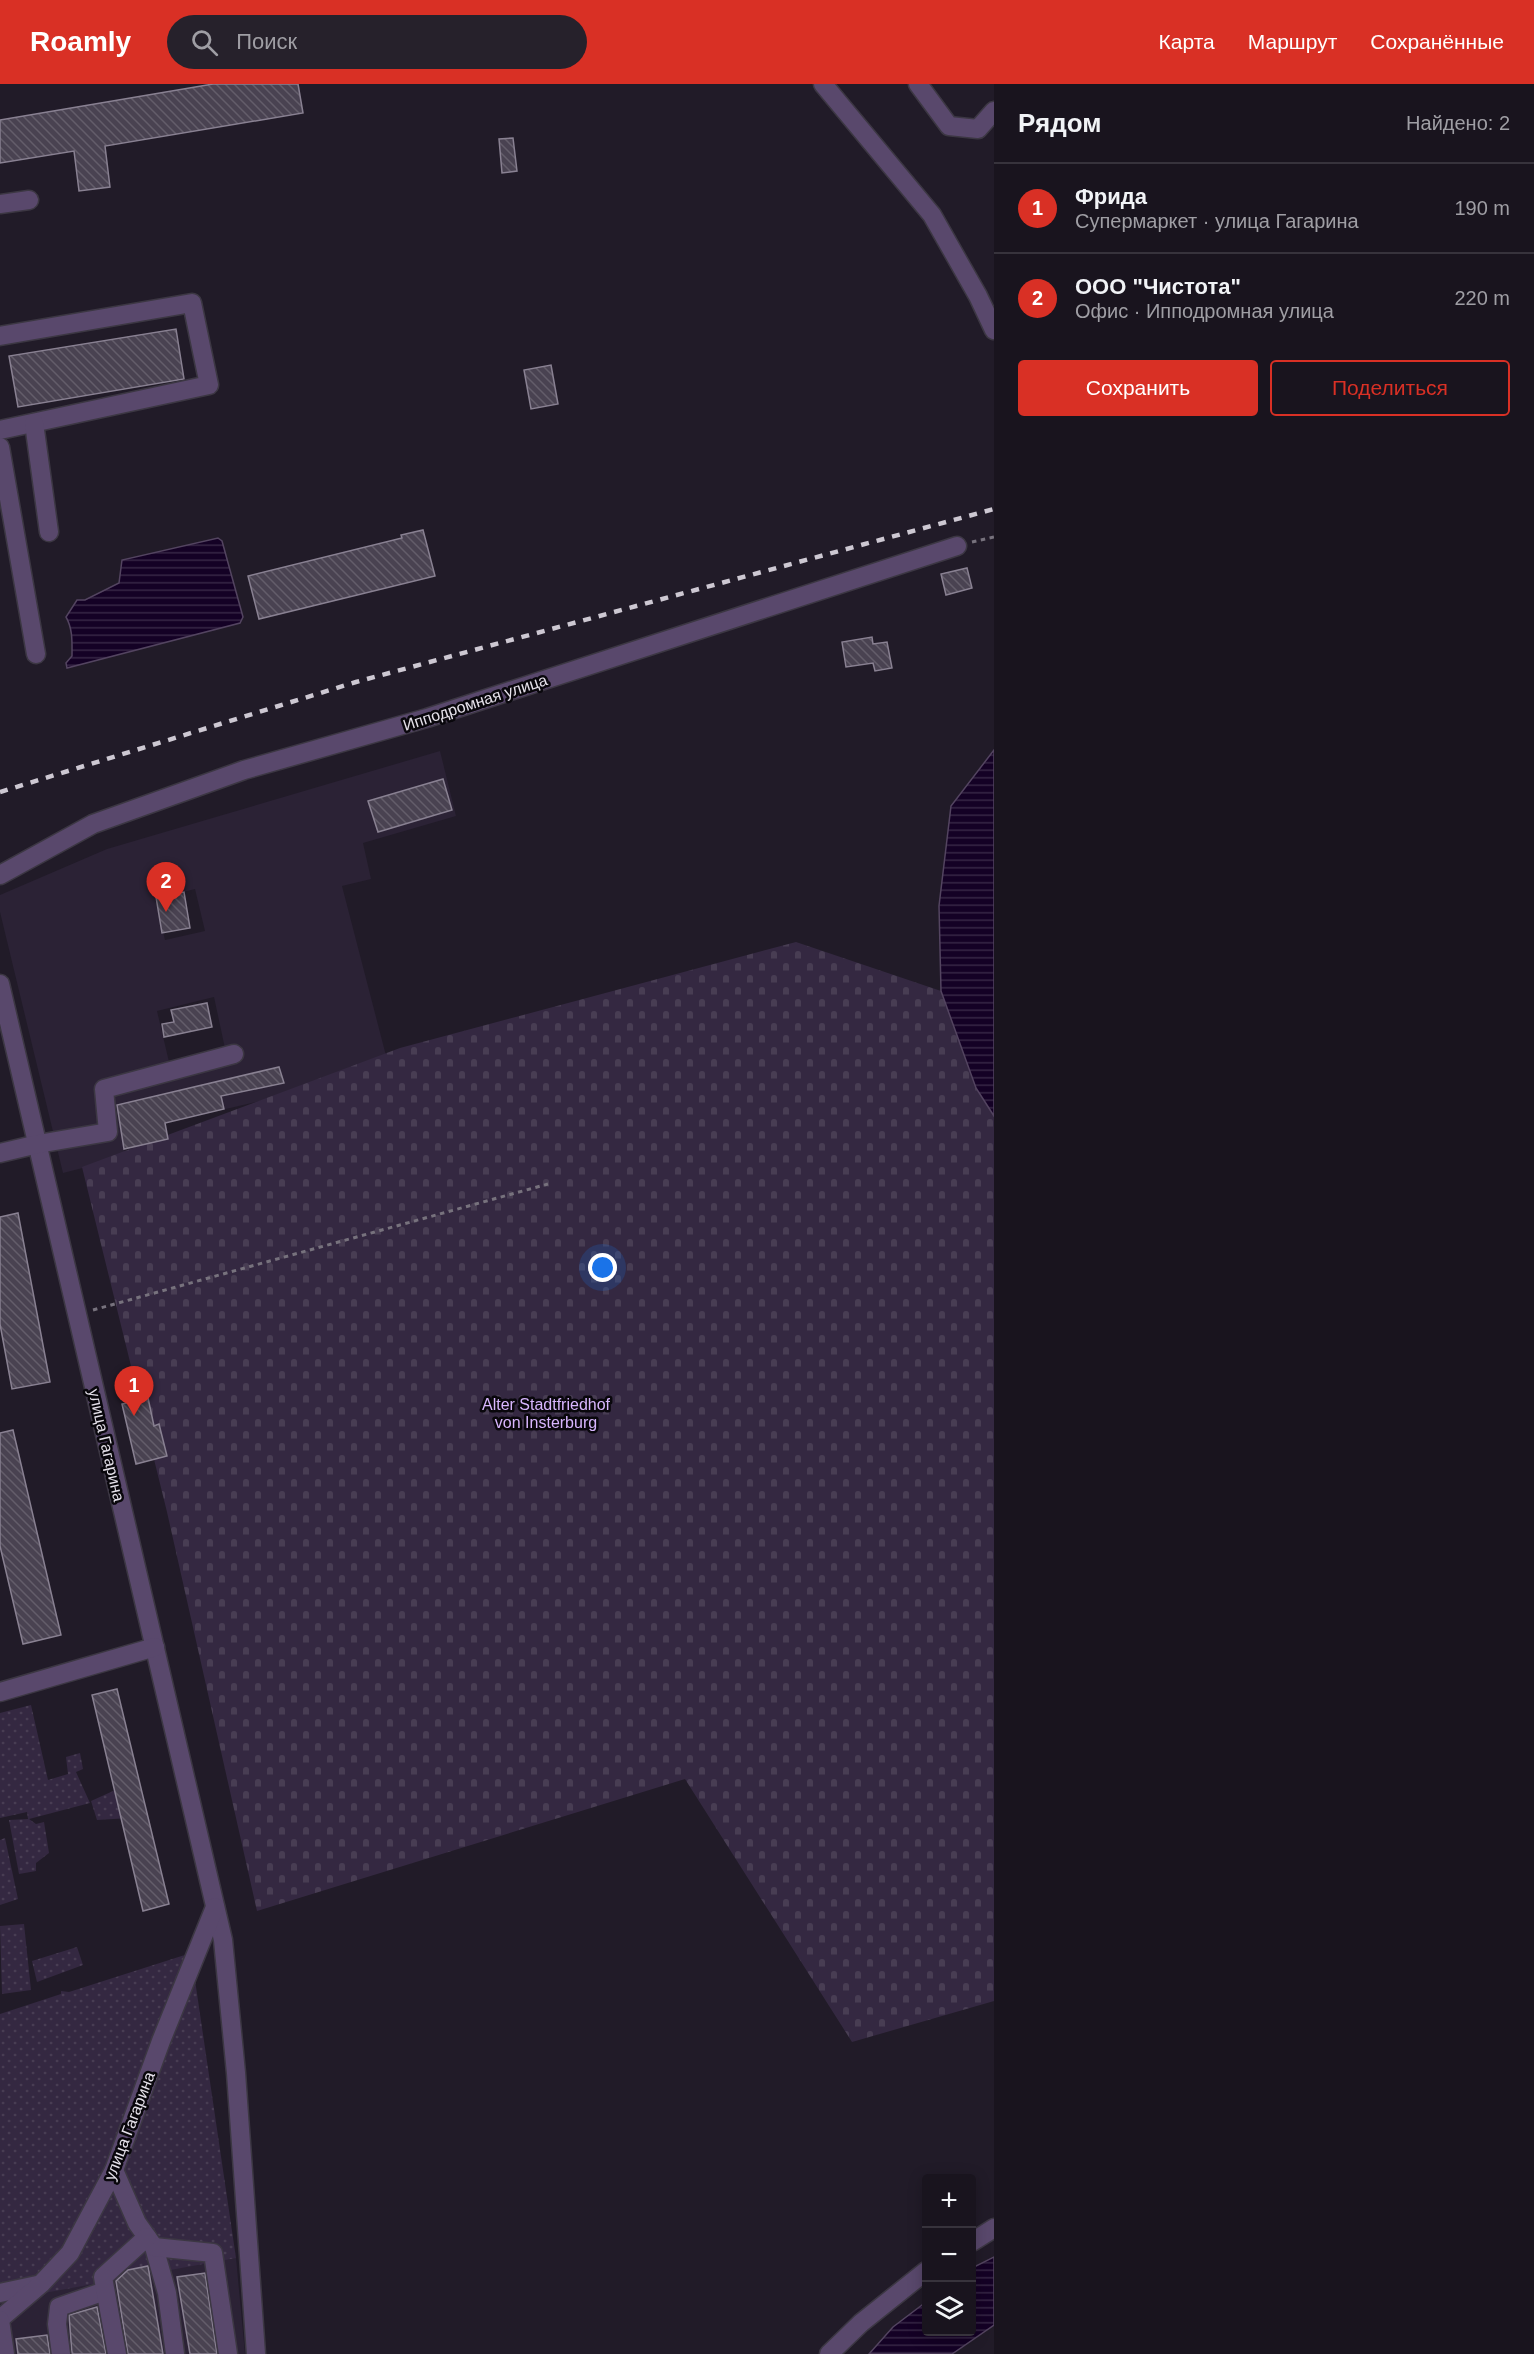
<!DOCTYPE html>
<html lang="ru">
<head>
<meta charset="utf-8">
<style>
  body { margin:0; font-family:Arial,sans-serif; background:#26212b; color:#f1f3f6 }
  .controls { position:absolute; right:18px; bottom:18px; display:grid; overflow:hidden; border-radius:6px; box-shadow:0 3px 15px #0003 }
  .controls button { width:54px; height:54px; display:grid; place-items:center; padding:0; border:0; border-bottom:2px solid #37333c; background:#19141e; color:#f1f3f6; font:30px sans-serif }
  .you { position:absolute; left:603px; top:1184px; width:21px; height:21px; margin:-15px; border:4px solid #fff; border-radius:50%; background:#1a73e8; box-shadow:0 0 0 9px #1a73e833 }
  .badge { display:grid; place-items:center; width:39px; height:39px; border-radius:50%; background:#d93025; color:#fff; font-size:20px; font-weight:700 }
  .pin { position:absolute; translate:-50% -50px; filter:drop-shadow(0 2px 3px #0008) }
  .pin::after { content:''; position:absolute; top:32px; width:21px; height:18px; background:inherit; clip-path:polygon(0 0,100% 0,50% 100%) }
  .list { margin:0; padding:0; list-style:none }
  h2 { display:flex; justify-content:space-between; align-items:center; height:78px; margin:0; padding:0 24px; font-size:26px }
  h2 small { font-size:20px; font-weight:400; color:#9f9ea4 }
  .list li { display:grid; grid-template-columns:39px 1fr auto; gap:18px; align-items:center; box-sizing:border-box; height:90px; padding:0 24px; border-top:2px solid #37333c }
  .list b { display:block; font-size:22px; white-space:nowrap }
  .list p { margin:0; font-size:20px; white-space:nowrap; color:#9f9ea4 }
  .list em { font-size:20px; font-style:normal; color:#9f9ea4 }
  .actions { display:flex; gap:12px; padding:18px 24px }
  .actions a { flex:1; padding:14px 0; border:2px solid #d93025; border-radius:6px; text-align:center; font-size:21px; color:#d93025 }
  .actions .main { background:#d93025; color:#fff }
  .icon { flex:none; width:33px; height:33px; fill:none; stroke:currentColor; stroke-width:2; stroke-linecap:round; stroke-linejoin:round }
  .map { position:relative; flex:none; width:994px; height:2270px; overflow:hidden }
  header { display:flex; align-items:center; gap:36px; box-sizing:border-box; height:84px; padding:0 30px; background:#d93025; color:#fff }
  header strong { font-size:28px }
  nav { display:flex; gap:33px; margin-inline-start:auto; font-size:21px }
  .search { width:420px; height:54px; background:#26212b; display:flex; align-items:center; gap:15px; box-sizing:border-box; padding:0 21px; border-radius:33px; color:#9f9ea4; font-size:22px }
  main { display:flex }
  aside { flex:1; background:#19141e }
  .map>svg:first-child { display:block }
  .built { fill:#2b2235; fill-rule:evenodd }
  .cemetery { fill:url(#cemetery-stones) }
  .garden { fill:url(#garden-dots) }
  .water { fill:url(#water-rules); stroke:#534460; stroke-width:1.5 }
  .building { fill:url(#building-back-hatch); stroke:#898192; stroke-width:1.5 }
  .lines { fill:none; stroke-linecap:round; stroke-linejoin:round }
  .minor-casing { stroke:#3c3743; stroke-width:21 }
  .path { stroke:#77727d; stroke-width:3; stroke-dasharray:4.5 4.5; stroke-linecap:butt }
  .minor { stroke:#59486c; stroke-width:18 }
  .rail { stroke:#cdc8d2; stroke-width:4.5; stroke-dasharray:8 8; stroke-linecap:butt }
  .labels { text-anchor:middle; stroke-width:5; stroke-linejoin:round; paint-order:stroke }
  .street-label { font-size:16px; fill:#e5e1ea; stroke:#09070c }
  .park-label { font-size:16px; fill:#d8b6fe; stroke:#09070c }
</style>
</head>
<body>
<header>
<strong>Roamly</strong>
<div class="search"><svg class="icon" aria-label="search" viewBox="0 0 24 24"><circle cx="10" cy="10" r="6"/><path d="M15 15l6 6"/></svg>Поиск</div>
<nav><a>Карта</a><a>Маршрут</a><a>Сохранённые</a></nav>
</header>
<main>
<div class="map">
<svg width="994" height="2270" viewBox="0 0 994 2270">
  <defs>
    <pattern id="cemetery-stones" width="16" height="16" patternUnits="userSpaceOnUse" patternTransform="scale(1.5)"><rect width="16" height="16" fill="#342841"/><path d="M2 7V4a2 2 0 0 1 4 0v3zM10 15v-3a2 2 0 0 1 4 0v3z" fill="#483d53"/></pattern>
    <pattern id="garden-dots" width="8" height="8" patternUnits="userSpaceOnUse" patternTransform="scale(1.5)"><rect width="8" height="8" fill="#342841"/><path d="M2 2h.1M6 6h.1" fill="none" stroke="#483d53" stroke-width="1.8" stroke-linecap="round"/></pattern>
    <pattern id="water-rules" width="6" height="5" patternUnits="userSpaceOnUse" patternTransform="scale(1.5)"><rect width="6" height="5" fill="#140125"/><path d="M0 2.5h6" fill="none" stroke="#362645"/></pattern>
    <pattern id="building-back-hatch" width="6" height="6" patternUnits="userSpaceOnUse" patternTransform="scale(1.5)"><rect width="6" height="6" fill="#494251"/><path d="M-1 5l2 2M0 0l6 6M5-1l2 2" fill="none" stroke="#635d6a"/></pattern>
  </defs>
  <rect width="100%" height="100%" fill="#211b28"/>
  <g class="built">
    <path d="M440,667L456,732L363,759L371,795L342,802L390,987L165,1039L168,1055L124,1065L126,1073L63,1089L0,828V811L107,765ZM195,805L205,847L165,856L155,815ZM214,913L226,969L170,982L157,927Z"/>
    <polygon points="109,2163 236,2174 245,2270 0,2270 0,2208"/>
  </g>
  <polygon class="cemetery" points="796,858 941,907 976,1004 994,1032 994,1917 852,1958 685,1695 257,1827 167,1428 82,1083 400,964"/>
  <g class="garden">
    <polygon points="31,1621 48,1696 68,1690 66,1673 80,1669 83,1685 76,1688 90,1719 29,1735 36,1740 44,1738 49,1769 36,1779 36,1787 19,1790 9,1736 28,1735 27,1728 0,1734 0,1629"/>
    <polygon points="122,1703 130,1734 97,1736 91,1717"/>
    <polygon points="5,1754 18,1815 0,1821 0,1756"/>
    <polygon points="24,1840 31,1906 2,1910 0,1842"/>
    <polygon points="77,1863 83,1881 37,1898 32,1877"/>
    <polygon points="191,1869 236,2174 0,2217 0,1930 61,1910 61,1907 69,1908"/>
  </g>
  <g class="water">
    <path d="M218,454L222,457L243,533L240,539L67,584L66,579L72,572C72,559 73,545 66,533L77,516H85L119,499L122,476Z"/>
    <polygon points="994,666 994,1032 976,1004 941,907 939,822 951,722"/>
    <polygon points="994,2173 994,2241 952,2270 869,2270 893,2243 926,2218 926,2248 972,2248 972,2184"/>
  </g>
  <g class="building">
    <polygon points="213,0 298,0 303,29 105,62 110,103 79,107 74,67 0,79 0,36"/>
    <polygon points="513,54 517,87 502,89 499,55"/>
    <polygon points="176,245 184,295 18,323 9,272"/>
    <polygon points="551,281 558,320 531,325 524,286"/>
    <polygon points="423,446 435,492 259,535 248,492 402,454 401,451"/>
    <polygon points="967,484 972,504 946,511 941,490"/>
    <polygon points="872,553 873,560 887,558 892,584 875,587 873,579 846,583 842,558"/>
    <polygon points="443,695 452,726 378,748 368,717"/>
    <polygon points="184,808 190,844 162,849 156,813"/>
    <polygon points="207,919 212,943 164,953 162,940 174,938 171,926"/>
    <polygon points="279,983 284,999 221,1012 224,1025 165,1039 168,1055 124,1065 117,1021"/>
    <polygon points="18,1129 50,1298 12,1305 0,1240 0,1133"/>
    <polygon points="148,1314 154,1342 159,1340 167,1372 136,1380 122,1320"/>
    <polygon points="13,1346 61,1551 23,1560 0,1462 0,1349"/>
    <polygon points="117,1605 169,1820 143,1827 92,1611"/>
    <polygon points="148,2182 163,2270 128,2270 116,2197 128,2186"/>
    <polygon points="205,2189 217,2270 190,2270 177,2193"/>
    <polygon points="97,2223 106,2270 72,2270 69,2231"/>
    <polygon points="47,2251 50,2270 18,2270 16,2255"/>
  </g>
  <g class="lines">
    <g class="minor-casing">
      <g id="minor">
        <polyline points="823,0 932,131 978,212 994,246"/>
        <polyline points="918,0 949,42 978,45 994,27"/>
        <polyline points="0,120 29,116"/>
        <polyline points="0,252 192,219 209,301 0,346"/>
        <polyline points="34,339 49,448"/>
        <polyline points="0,363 36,570"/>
        <polyline points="0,791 93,740 244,686 427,634 957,462"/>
        <polyline points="0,900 223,1856 236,1989 256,2270"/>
        <polyline points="0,1069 38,1060 108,1048 104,1005 234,970"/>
        <polyline points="0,1608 155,1563"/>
        <polyline points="114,2086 137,2139 154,2163 167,2209 175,2270"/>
        <polyline points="972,2158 994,2144"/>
        <polyline points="154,2163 213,2169 228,2270"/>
        <polyline points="0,2209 37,2201"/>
        <polyline points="0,2235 41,2200 70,2169 114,2086 161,1957 215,1823"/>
        <polyline points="0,2236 5,2270"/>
        <polyline points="61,2270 57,2240 59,2223 105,2207"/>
        <polyline points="117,2270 103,2193 147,2153"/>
        <polyline points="829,2270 861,2239 926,2187"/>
      </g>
    </g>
    <g class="path">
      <polyline points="972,458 994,453"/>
      <polyline points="93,1226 548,1100"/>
    </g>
    <use href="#minor" class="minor"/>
    <polyline class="rail" points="0,708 356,598 994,425"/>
  </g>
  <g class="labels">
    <g class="street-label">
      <text transform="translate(475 618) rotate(-18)" y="6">Ипподромная улица</text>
      <text transform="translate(107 1361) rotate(77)" y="6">улица Гагарина</text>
      <text transform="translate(129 2042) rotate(-69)" y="6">улица Гагарина</text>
    </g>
    <g class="park-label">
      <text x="546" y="1326">Alter Stadtfriedhof<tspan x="546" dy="18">von Insterburg</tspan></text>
    </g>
  </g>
</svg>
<div class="controls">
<button>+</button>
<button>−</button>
<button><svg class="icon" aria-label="layers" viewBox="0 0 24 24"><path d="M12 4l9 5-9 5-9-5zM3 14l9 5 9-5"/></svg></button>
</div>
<div class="you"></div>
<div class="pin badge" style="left:134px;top:1332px">1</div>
<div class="pin badge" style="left:166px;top:828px">2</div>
</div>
<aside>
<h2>Рядом<small>Найдено: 2</small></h2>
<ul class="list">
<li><span class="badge">1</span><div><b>Фрида</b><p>Супермаркет · улица Гагарина</p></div><em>190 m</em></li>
<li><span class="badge">2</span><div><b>ООО &quot;Чистота&quot;</b><p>Офис · Ипподромная улица</p></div><em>220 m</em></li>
</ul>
<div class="actions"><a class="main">Сохранить</a><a>Поделиться</a></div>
</aside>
</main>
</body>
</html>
